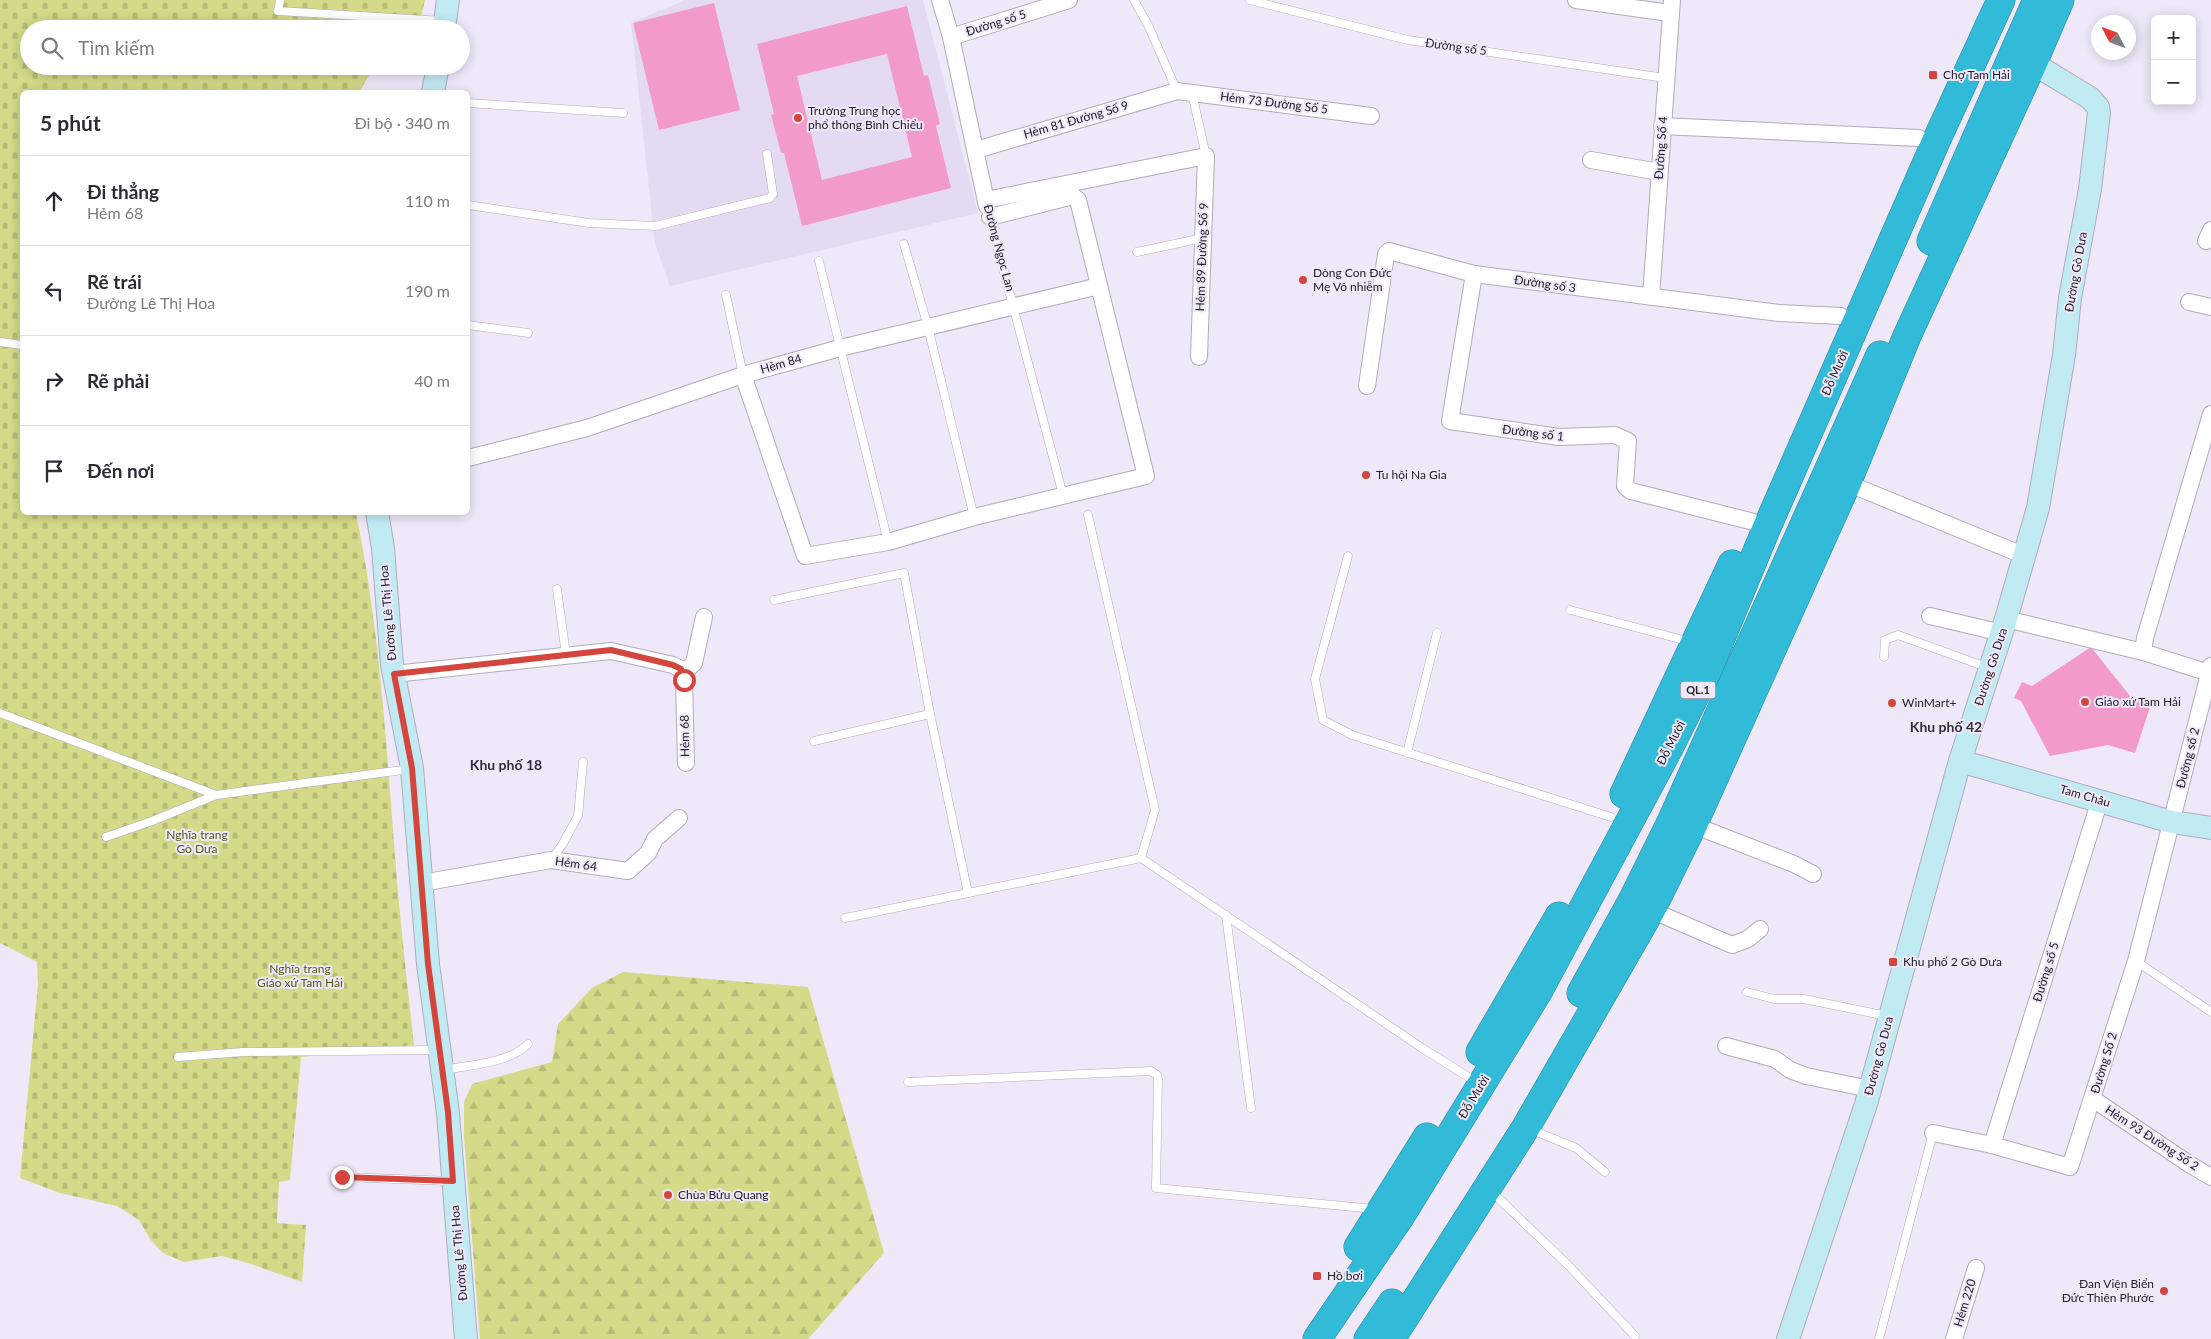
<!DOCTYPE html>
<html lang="vi">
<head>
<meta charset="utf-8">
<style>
  body { margin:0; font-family:Lato,sans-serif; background:#f7f7f7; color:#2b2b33 }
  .controls { position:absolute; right:15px; top:15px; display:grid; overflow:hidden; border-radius:8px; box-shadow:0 2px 12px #0003 }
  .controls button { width:45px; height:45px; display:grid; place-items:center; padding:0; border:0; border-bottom:1px solid #e1e1e2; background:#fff; color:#2b2b33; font:25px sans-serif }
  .compass { position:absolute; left:2091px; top:15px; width:45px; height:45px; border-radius:50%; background:#fff; box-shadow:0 2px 12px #0003; rotate:312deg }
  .stop { position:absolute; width:15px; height:15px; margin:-11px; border:4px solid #d4463d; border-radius:50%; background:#fff }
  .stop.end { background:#d4463d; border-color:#fff; box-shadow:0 1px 5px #0008 }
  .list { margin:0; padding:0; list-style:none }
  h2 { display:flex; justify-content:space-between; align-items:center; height:65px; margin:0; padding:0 20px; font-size:21px }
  h2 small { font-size:16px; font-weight:400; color:#7c7c81 }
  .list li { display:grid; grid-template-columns:32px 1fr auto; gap:15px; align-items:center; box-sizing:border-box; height:90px; padding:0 20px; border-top:1px solid #e1e1e2 }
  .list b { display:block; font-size:19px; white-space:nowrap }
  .list p { margin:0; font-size:16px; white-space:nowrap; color:#7c7c81 }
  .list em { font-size:16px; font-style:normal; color:#7c7c81 }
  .icon { flex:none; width:28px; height:28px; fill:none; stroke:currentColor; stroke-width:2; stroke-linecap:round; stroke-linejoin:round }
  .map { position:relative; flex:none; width:2211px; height:1339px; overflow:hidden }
  .search { position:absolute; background:#fff; box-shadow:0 2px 12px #0003; left:20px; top:20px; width:450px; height:55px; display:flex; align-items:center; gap:12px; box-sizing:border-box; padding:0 18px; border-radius:28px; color:#7c7c81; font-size:19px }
  .panel { position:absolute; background:#fff; box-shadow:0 2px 12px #0003; left:20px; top:90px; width:450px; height:425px; border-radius:8px }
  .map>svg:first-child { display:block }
  .built { fill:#e4dbf3 }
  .forest { fill:url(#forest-firs) }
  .cemetery { fill:url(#cemetery-stones) }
  .building { fill:#f29bca; fill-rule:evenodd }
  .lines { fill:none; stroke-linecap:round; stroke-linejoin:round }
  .lane-casing { stroke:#b1abbb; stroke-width:9 }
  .street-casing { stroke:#b1abbb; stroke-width:18 }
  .secondary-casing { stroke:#b1abbb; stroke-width:24 }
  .highway-casing { stroke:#2c859a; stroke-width:29 }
  .lane { stroke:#fff; stroke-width:8 }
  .street { stroke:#fff; stroke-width:16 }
  .secondary { stroke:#c1ebf3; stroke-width:22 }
  .highway { stroke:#31bbd8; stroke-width:28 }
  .route { stroke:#d4463d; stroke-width:6 }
  .poi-dot { fill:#d4463d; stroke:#eee8f9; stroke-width:2 }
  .labels { text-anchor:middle; stroke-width:4; stroke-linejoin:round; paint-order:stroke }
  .shield { fill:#eee8f9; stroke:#605d66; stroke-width:1 }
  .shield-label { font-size:11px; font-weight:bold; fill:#232127 }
  .street-label { font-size:12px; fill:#232127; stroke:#eee8f9 }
  .poi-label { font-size:12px; fill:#232127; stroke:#eee8f9; text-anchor:start }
  .park-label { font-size:12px; fill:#575a15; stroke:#eee8f9 }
  .neighbourhood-label { font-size:14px; font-weight:bold; fill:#322e3a; stroke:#eee8f9 }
</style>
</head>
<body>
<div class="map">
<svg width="2211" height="1339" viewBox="0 0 2211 1339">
  <defs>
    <pattern id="forest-firs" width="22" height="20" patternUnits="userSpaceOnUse" patternTransform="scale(1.25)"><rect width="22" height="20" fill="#d4da87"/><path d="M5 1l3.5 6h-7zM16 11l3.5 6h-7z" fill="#b6bb75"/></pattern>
    <pattern id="cemetery-stones" width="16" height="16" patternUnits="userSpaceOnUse" patternTransform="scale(1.25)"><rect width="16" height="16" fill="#d4da87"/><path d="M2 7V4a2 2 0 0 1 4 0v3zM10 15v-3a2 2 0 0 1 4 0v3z" fill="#b6bb75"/></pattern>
  </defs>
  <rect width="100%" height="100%" fill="#eee8f9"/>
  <polygon class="built" points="685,0 923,0 978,213 670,286 655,244 631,23"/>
  <polygon class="forest" points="623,972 808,987 884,1253 808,1339 480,1339 464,1137 464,1102 472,1084 552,1062 558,1024 592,988"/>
  <path class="cemetery" d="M0,0H425L418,29H29V66H408V68L371,72L359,92H22V512L356,513C381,635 387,758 397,882C402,937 408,991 414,1045L301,1057L290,1180L279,1182L277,1223L306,1225L302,1282L248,1263L222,1256L184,1262L163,1253L150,1239L139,1220L117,1206L60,1193L20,1178L38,984L37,962L0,943Z"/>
  <g class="building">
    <polygon points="714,3 740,110 659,130 633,23"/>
    <path d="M907,6L924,76L928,75L940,124L936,126L951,188L802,226L784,153H781L771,115L774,114L757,44ZM887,54L912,157L822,180L797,76Z"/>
    <polygon points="2091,647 2130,696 2151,704 2135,753 2108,745 2050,756 2021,701 2014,698 2022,682 2032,686"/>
  </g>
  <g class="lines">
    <g class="lane-casing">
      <g id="lane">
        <polyline points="280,0 278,11 443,21"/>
        <polyline points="1134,0 1148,25 1177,91"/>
        <polyline points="1250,0 1408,40 1665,78"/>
        <polyline points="1192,93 1206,156"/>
        <polyline points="468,103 623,113"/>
        <polyline points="468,205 589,223 655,226 770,198 773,194 767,154"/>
        <polyline points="989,215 1063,495"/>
        <polyline points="904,244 928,327 974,517"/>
        <polyline points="1137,252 1203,238"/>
        <polyline points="819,261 888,542"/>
        <polyline points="726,295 743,375"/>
        <polyline points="468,325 528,333"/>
        <polyline points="0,342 22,345"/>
        <polyline points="1088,515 1155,810 1141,858"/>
        <polyline points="1348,556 1315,679 1323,720 1352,735 1611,817"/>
        <polyline points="557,589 566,655"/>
        <polyline points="774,600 904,573 930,714 968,893"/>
        <polyline points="1570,610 1691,642"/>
        <polyline points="1884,657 1885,640 1898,635 1989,668"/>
        <polyline points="0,713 216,795 410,769"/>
        <polyline points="814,741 930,714"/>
        <polyline points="1407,753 1437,633"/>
        <polyline points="106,837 152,821 216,795"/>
        <polyline points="551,860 562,845 578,816 583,762"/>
        <polyline points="1226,915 1251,1108"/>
        <polyline points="845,918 1141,858 1422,1048 1478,1083"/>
        <polyline points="2136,961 2211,1012"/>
        <polyline points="1747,992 1774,999 1804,999 1887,1016"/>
        <polyline points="178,1057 243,1052 437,1050"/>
        <path d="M444,1070C469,1065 510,1063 528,1044"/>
        <polyline points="908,1082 1151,1071 1157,1075 1158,1079 1156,1188 1375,1209"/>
        <polyline points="1530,1129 1576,1148 1605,1172"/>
        <polyline points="342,1177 451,1181"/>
        <polyline points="1491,1191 1568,1265 1635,1336"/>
        <polyline points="1879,1339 1933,1133"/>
      </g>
    </g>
    <g class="street-casing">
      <g id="street">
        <polyline points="940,0 951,37 987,206"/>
        <polyline points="1576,0 1670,13"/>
        <polyline points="951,37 1069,0"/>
        <polyline points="1662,126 1919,138"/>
        <polyline points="976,150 1177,91 1371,116"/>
        <polyline points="1591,160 1659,172"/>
        <polyline points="986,200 1206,156 1199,357"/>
        <polyline points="2206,241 2211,230"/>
        <polyline points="1474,274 1450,421 1559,437 1615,435 1628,441 1625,486 1631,491 1750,521 1767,527"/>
        <polyline points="1651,297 1672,0"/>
        <polyline points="2189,302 2211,307"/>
        <polyline points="743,375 805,556 888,542 974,517 1146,476 1078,200 1073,196 990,217"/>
        <polyline points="1367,386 1386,254 1389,251 1474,274 1779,313 1841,316"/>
        <polyline points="468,458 587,428 743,375 840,348 1099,286"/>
        <polyline points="1847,483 2025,556"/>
        <polyline points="1930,616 2002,633"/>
        <polyline points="2006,619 2143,652 2209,673"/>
        <polyline points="2143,652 2145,638 2211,414"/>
        <polyline points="683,673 694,663 704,617"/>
        <polyline points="394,674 611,651 673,665 681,669 684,680 686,763"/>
        <polyline points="1693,825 1794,864 1813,874"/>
        <polyline points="422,883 551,860 628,871 648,853 655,839 679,818"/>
        <polyline points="1651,910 1732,945 1748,939 1760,929"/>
        <polyline points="1726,1046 1775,1059 1790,1070 1806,1076 1870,1089"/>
        <polyline points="2093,1099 2189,1164 2211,1177"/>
        <polyline points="1933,1133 1992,1145 2070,1167 2136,961 2211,666"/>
        <polyline points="1992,1145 2100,800"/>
        <polyline points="1954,1339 1976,1268"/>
      </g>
    </g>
    <g class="secondary-casing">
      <g id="secondary">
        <polyline points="444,29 448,0"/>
        <polyline points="433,92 438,66"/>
        <polyline points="377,512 383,548 392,665 412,768 428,964 448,1113 466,1339"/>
        <polyline points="1960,761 2172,822 2211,828"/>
        <polyline points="1788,1339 1866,1104 1960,761 2006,619 2038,508 2064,355 2070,298 2090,189 2099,113 2098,107 2090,98 2019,55"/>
      </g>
    </g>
    <g class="highway-casing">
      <g id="highway">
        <polyline points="1931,241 2037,0"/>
        <polyline points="1624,794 1732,564"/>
        <polyline points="1581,993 1633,899 1671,822 1880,355"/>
        <polyline points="1480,1052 1559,916"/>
        <polyline points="1358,1247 1427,1137"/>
        <polyline points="1317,1339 1402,1214 1538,992 1668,750 1707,672 1767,527 1937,139 2001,0"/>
        <polyline points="1368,1339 1392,1303"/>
        <polyline points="1391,1339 1526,1127 1651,910 1693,825 1847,483 1907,336 2033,63 2060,0"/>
      </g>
    </g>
    <use href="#lane" class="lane"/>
    <use href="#street" class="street"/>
    <use href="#secondary" class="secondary"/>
    <use href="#highway" class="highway"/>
  </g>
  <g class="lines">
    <polyline class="route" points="342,1177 453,1181 448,1112 428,964 412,768 394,674 611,650 673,665 681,669 684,680"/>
  </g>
  <g class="poi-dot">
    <rect x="1928" y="70" width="10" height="10" rx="2.5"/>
    <circle cx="798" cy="118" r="5"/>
    <circle cx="1303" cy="280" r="5"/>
    <circle cx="1366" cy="475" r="5"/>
    <circle cx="2085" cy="702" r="5"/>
    <circle cx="1892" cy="703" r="5"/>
    <rect x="1888" y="957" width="10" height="10" rx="2.5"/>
    <circle cx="668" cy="1195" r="5"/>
    <rect x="1312" y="1271" width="10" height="10" rx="2.5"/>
    <circle cx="2164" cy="1291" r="5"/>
  </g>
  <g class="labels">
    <rect class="shield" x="1680.5" y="681.5" width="35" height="17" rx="4"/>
    <g class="shield-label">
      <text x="1698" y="694">QL.1</text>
    </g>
    <g class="street-label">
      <text transform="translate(996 23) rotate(-17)" y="4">Đường số 5</text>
      <text transform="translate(1456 47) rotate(8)" y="4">Đường số 5</text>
      <text transform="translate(1274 103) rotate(7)" y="4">Hẻm 73 Đường Số 5</text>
      <text transform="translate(1076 120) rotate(-16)" y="4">Hẻm 81 Đường Số 9</text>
      <text transform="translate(1661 148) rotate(-86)" y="4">Đường Số 4</text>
      <text transform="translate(999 248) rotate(75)" y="4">Đường Ngọc Lan</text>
      <text transform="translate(1202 257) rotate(-88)" y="4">Hẻm 89 Đường Số 9</text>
      <text transform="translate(2076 272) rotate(-80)" y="4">Đường Gò Dưa</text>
      <text transform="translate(1545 284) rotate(8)" y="4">Đường số 3</text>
      <text transform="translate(781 364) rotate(-16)" y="4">Hẻm 84</text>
      <text transform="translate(1835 373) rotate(-66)" y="4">Đỗ Mười</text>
      <text transform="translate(1533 433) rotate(7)" y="4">Đường số 1</text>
      <text transform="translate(388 613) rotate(-95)" y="4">Đường Lê Thị Hoa</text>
      <text transform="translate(1991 667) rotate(-72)" y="4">Đường Gò Dưa</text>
      <text transform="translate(685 736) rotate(-91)" y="4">Hẻm 68</text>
      <text transform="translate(1671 743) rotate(-63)" y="4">Đỗ Mười</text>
      <text transform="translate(2188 758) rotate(-76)" y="4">Đường số 2</text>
      <text transform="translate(2085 796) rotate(16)" y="4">Tam Châu</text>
      <text transform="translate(576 864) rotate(8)" y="4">Hẻm 64</text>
      <text transform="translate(2046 972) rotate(-73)" y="4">Đường số 5</text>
      <text transform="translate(1879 1056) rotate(-75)" y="4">Đường Gò Dưa</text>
      <text transform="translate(2104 1063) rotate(-73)" y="4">Đường Số 2</text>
      <text transform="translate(1474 1097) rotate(-59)" y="4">Đỗ Mười</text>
      <text transform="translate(2152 1138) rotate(33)" y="4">Hẻm 93 Đường Số 2</text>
      <text transform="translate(459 1253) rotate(-95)" y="4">Đường Lê Thị Hoa</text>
      <text transform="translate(1965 1303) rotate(-73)" y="4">Hẻm 220</text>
    </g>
    <g class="poi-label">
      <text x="1943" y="79">Chợ Tam Hải</text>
      <text x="808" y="115">Trường Trung học<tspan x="808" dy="14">phổ thông Bình Chiểu</tspan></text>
      <text x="1313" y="277">Dòng Con Đức<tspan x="1313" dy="14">Mẹ Vô nhiễm</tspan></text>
      <text x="1376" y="479">Tu hội Na Gia</text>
      <text x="2095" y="706">Giáo xứ Tam Hải</text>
      <text x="1902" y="707">WinMart+</text>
      <text x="1903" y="966">Khu phố 2 Gò Dưa</text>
      <text x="678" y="1199">Chùa Bửu Quang</text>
      <text x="1327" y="1280">Hồ bơi</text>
      <text x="2154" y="1288" text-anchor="end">Đan Viện Biển<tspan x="2154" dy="14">Đức Thiên Phước</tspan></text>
    </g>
    <g class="park-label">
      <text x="197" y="839">Nghĩa trang<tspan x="197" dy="14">Gò Dưa</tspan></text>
      <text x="300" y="973">Nghĩa trang<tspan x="300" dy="14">Giáo xứ Tam Hải</tspan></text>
    </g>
    <g class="neighbourhood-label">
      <text x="1946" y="732">Khu phố 42</text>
      <text x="506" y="770">Khu phố 18</text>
    </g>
  </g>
</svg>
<div class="controls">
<button>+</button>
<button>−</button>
</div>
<svg class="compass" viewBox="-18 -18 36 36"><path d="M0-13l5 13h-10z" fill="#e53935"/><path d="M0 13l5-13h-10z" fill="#7c7c81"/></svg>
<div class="stop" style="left:684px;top:680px"></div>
<div class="stop end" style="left:342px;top:1177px"></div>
<div class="search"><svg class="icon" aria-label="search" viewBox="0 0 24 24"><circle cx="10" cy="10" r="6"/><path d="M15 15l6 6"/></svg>Tìm kiếm</div>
<section class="panel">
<h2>5 phút<small>Đi bộ · 340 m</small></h2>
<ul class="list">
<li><svg class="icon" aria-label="ahead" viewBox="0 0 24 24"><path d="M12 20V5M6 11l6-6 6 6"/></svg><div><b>Đi thẳng</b><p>Hẻm 68</p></div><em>110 m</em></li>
<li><svg class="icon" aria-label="left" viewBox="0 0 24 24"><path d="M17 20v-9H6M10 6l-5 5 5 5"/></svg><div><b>Rẽ trái</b><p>Đường Lê Thị Hoa</p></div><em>190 m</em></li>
<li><svg class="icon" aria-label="right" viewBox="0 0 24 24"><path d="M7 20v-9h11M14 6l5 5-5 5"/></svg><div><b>Rẽ phải</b></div><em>40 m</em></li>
<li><svg class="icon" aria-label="arrive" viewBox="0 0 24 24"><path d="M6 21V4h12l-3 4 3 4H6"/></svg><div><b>Đến nơi</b></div></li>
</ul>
</section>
</div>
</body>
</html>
